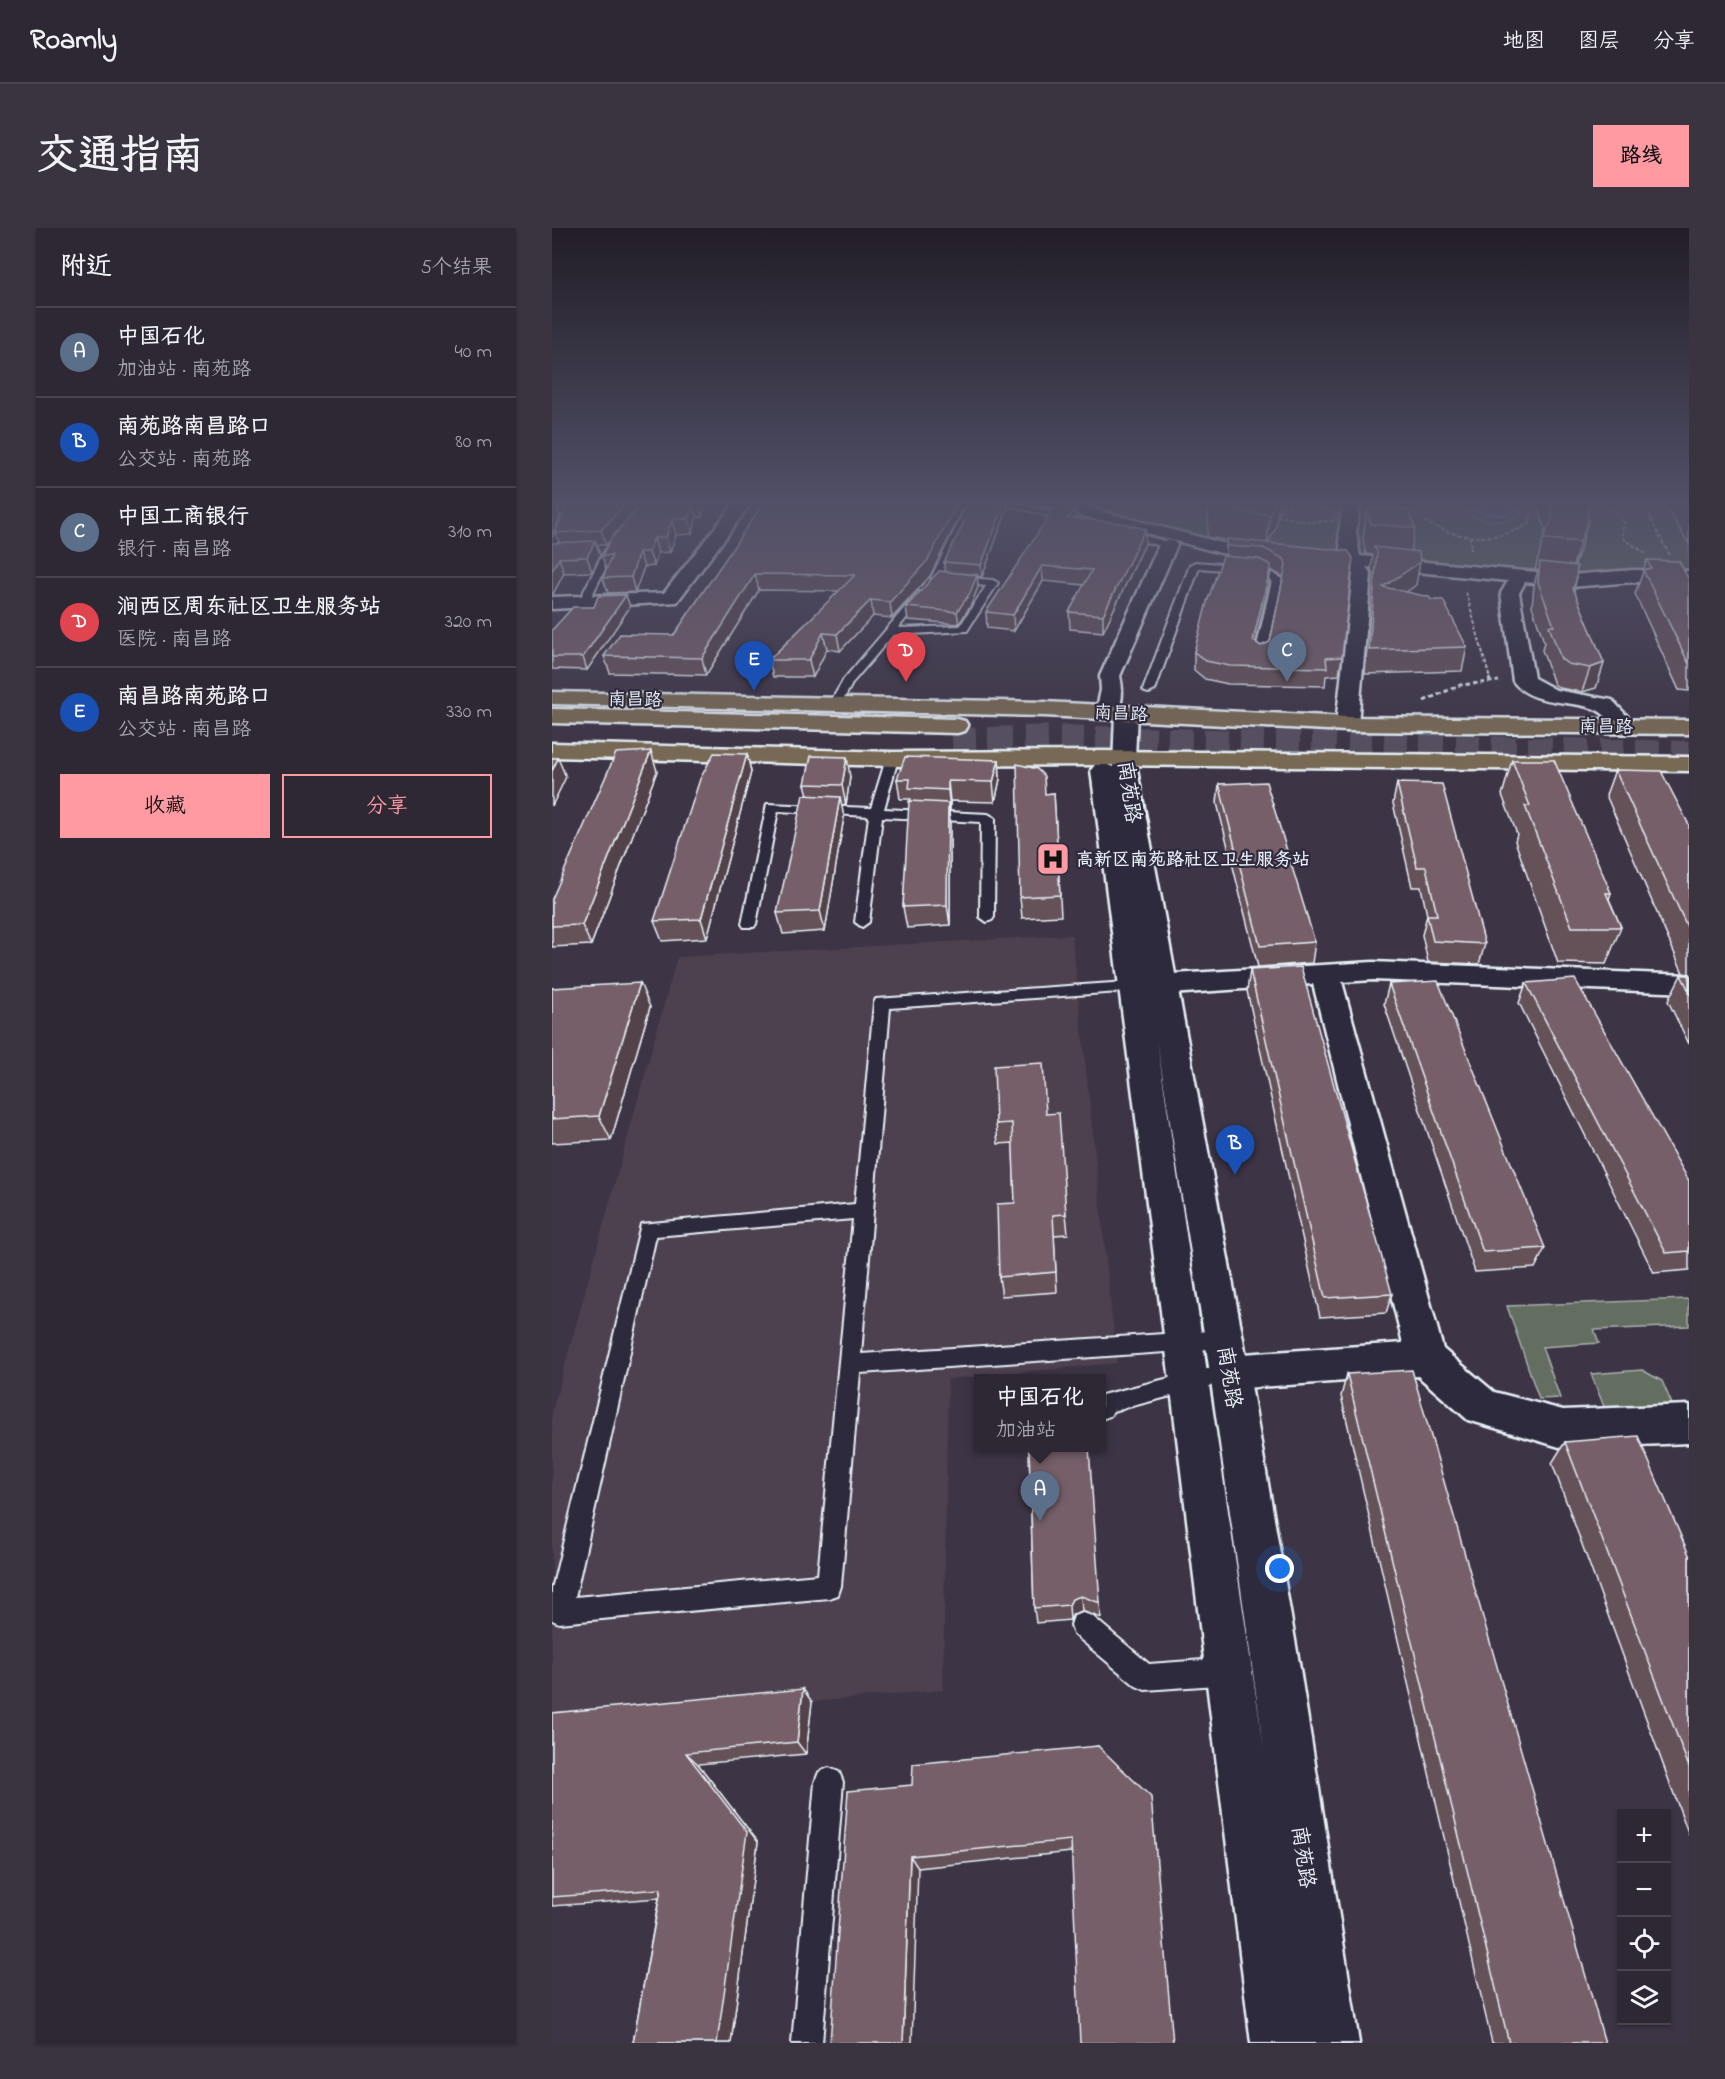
<!DOCTYPE html>
<html lang="zh">
<head>
<meta charset="utf-8">
<style>
  body { margin:0; font-family:"Indie Flower","LXGW WenKai TC",sans-serif; background:#3a3340; color:#f1f3f6 }
  .controls { position:absolute; right:18px; bottom:18px; display:grid; overflow:hidden; border-radius:0px; box-shadow:0 2px 4px #0004 }
  .controls button { width:54px; height:54px; display:grid; place-items:center; padding:0; border:0; border-bottom:2px solid #49444f; background:#2e2734; color:#f1f3f6; font:30px sans-serif }
  .you { position:absolute; left:728px; top:1341px; width:21px; height:21px; margin:-15px; border:4px solid #fff; border-radius:50%; background:#1a73e8; box-shadow:0 0 0 9px #1a73e833 }
  .badge { display:grid; place-items:center; width:39px; height:39px; border-radius:50%; background:#ff9aa2; color:#fff; font-size:20px; font-weight:700 }
  .pin { position:absolute; translate:-50% -50px; filter:drop-shadow(0 2px 3px #0008) }
  .pin::after { content:''; position:absolute; top:32px; width:21px; height:18px; background:inherit; clip-path:polygon(0 0,100% 0,50% 100%) }
  .popup { position:absolute; left:422px; top:1146px; width:132px; height:78px; box-sizing:border-box; display:grid; place-content:center; border-radius:0px; background:#2e2734; filter:drop-shadow(0 2px 4px #0005); font-size:20px; white-space:nowrap; color:#a7a5ac }
  .popup b { font-size:22px; color:#f1f3f6 }
  .popup::after { content:''; position:absolute; left:50%; top:100%; margin-left:-12px; border:12px solid transparent; border-top-color:#2e2734 }
  .list { margin:0; padding:0; list-style:none }
  h2 { display:flex; justify-content:space-between; align-items:center; height:78px; margin:0; padding:0 24px; font-size:26px }
  h2 small { font-size:20px; font-weight:400; color:#a7a5ac }
  .list li { display:grid; grid-template-columns:39px 1fr auto; gap:18px; align-items:center; box-sizing:border-box; height:90px; padding:0 24px; border-top:2px solid #49444f }
  .list b { display:block; font-size:22px; white-space:nowrap }
  .list p { margin:0; font-size:20px; white-space:nowrap; color:#a7a5ac }
  .list em { font-size:20px; font-style:normal; color:#a7a5ac }
  .actions { display:flex; gap:12px; padding:18px 24px }
  .actions a { flex:1; padding:14px 0; border:2px solid #ff9aa2; border-radius:0px; text-align:center; font-size:21px; color:#ff9aa2 }
  .actions .main { background:#ff9aa2; color:#111 }
  .icon { flex:none; width:33px; height:33px; fill:none; stroke:currentColor; stroke-width:2; stroke-linecap:round; stroke-linejoin:round }
  .map { position:relative; flex:none; width:1137px; height:1815px; overflow:hidden; border-radius:0px }
  header { display:flex; align-items:center; gap:36px; box-sizing:border-box; height:84px; padding:0 30px; background:#2e2734; border-bottom:2px solid #49444f }
  header strong { font-size:28px }
  nav { display:flex; gap:33px; margin-inline-start:auto; font-size:21px }
  .intro { display:flex; align-items:center; justify-content:space-between; box-sizing:border-box; height:144px; padding:0 36px }
  h1 { margin:0; font-size:42px }
  .button { padding:15px 27px; border-radius:0px; background:#ff9aa2; color:#111; font-size:21px; font-weight:700 }
  main { display:flex; gap:36px; padding:0 36px }
  aside { flex:1; background:#2e2734; border-radius:0px; box-shadow:0 2px 4px #0004 }
  .map>svg:first-child { display:block }
  .built { fill:#4e414f }
  .green { fill:#646d61; stroke:#a6afac; stroke-width:1.5 }
  .water { fill:#556780; stroke:#909eb0; stroke-width:1.5 }
  .lines { fill:none; stroke-linecap:round; stroke-linejoin:round }
  .shore { stroke:#adbac8; stroke-width:1.5 }
  .highway-tunnel { stroke:#575060; stroke-width:24; stroke-dasharray:24 12; stroke-linecap:butt }
  .lane-casing { stroke:#e8f1f8; stroke-width:4 }
  .street-casing { stroke:#e8f1f8; stroke-width:5 }
  .secondary-casing { stroke:#e8f1f8; stroke-width:5 }
  .primary-casing { stroke:#e8f1f8; stroke-width:5 }
  .highway-casing { stroke:#e8f1f8; stroke-width:5 }
  .path-far1 { stroke:#e8f1f8; stroke-width:2; stroke-dasharray:4 2; stroke-linecap:butt }
  .path { stroke:#e8f1f8; stroke-width:3; stroke-dasharray:4.5 3; stroke-linecap:butt }
  .lane { fill:#2f2a3d; fill-rule:evenodd }
  .street { fill:#2f2a3d; fill-rule:evenodd }
  .secondary { fill:#2f2a3d; fill-rule:evenodd }
  .primary { fill:#786954; fill-rule:evenodd }
  .highway { fill:#786954; fill-rule:evenodd }
  .wall { fill:#655159; stroke:#e8f1f8; stroke-width:1.5; fill-rule:evenodd }
  .shaded-wall { fill:#534248; stroke:#e8f1f8; stroke-width:1.5 }
  .building { fill:#765e67; stroke:#e8f1f8; stroke-width:1.5 }
  .labels { text-anchor:middle; stroke-width:4.5; stroke-linejoin:round; paint-order:stroke }
  .far-street-label { font-size:18px; fill:#e8f1f8; stroke:#2f2a3d }
  .far-poi-label { font-size:18px; font-weight:bold; fill:#e8f1f8; stroke:#2f2a3d; text-anchor:start }
  .street-label { font-size:21px; fill:#e8f1f8; stroke:#2f2a3d }
</style>
</head>
<body>
<header>
<strong>Roamly</strong>
<nav><a>地图</a><a>图层</a><a>分享</a></nav>
</header>
<div class="intro"><h1>交通指南</h1><a class="button">路线</a></div>
<main>
<aside>
<h2>附近<small>5个结果</small></h2>
<ul class="list">
<li><span class="badge" style="background:#5c6f8a">A</span><div><b>中国石化</b><p>加油站 · 南苑路</p></div><em>40 m</em></li>
<li><span class="badge" style="background:#1a4fb4">B</span><div><b>南苑路南昌路口</b><p>公交站 · 南苑路</p></div><em>80 m</em></li>
<li><span class="badge" style="background:#5c6f8a">C</span><div><b>中国工商银行</b><p>银行 · 南昌路</p></div><em>310 m</em></li>
<li><span class="badge" style="background:#e0444e">D</span><div><b>涧西区周东社区卫生服务站</b><p>医院 · 南昌路</p></div><em>320 m</em></li>
<li><span class="badge" style="background:#1a4fb4">E</span><div><b>南昌路南苑路口</b><p>公交站 · 南昌路</p></div><em>330 m</em></li>
</ul>
<div class="actions"><a class="main">收藏</a><a>分享</a></div>
</aside>
<div class="map">
<svg width="1137" height="1815" viewBox="0 0 1137 1815">
  <rect width="100%" height="100%" fill="#3d3445"/>
  <filter id="ink" filterUnits="userSpaceOnUse"><feTurbulence type="fractalNoise" baseFrequency=".0167" numOctaves="2"/><feDisplacementMap in="SourceGraphic" scale="12" xChannelSelector="R" yChannelSelector="G"/><feConvolveMatrix kernelMatrix="1 2 1 2 8 2 1 2 1" color-interpolation-filters="sRGB"/></filter>
  <g filter="url(#ink)">
    <polygon class="built" points="520,707 565,1135 396,1151 391,1462 0,1498 0,1184 125,729"/>
    <g class="green">
      <polygon points="505,274 1137,274 1137,345 1012,350 671,318"/>
      <polygon points="1137,1071 1137,1098 1042,1102 1047,1115 990,1119 1008,1170 987,1171 955,1078"/>
      <polygon points="1090,1142 1110,1153 1120,1176 1053,1181 1039,1146"/>
    </g>
    <path class="water" d="M905,274H976V275L969,282L964,290C945,297 929,292 912,283L916,277Z"/>
    <g class="lines">
      <polyline class="shore" points="921,274 923,282 945,287 959,286 968,274"/>
      <polyline class="highway-tunnel" points="400,512 502,509 1137,525"/>
      <g class="lane-casing">
        <g id="lane">
          <polygon points="417,274 426,274 389,350 380,352 379,350"/>
          <polygon points="446,274 461,274 526,292 521,295"/>
          <polygon points="18,280 23,283 5,322 0,325 0,312 12,286 0,287 0,281"/>
          <polygon points="571,302 619,315 621,317 616,320 568,307 568,303"/>
          <polygon points="61,313 69,315 62,323 37,373 28,375 27,373 53,322"/>
          <polygon points="643,334 708,339 729,350 730,352 714,431 708,434 702,431 720,353 706,345 647,340 603,462 597,465 593,464 591,462 638,337"/>
          <polygon points="403,349 441,352 446,355 415,403 341,407 301,454 288,478 280,478 278,475 292,451 366,364 375,366 346,400 408,398 434,358 399,354 399,350"/>
          <polygon points="340,527 346,531 332,581 436,586 443,590 442,689 440,692 435,694 428,689 429,594 330,589 317,694 310,699 303,694 317,588 226,583 204,696 202,699 192,699 190,696 215,576 319,580 334,531"/>
          <path d="M590,753L596,754L598,758L596,762L338,780L309,1126L672,1102L679,1105L682,1111L679,1117L672,1120L308,1145L289,1358L286,1367L277,1370L7,1395L0,1392V1361L89,996L303,976L322,775L324,771ZM301,991L266,1347L23,1369L104,1008Z"/>
          <polygon points="677,1135 685,1137 688,1144 685,1151 561,1183 558,1188 550,1191 550,1167"/>
          <polygon points="531,1385 540,1388 597,1436 679,1430 688,1434 692,1443 688,1452 679,1456 593,1462 584,1458 522,1406 519,1397 522,1388"/>
          <polygon points="277,1540 287,1544 291,1554 270,1815 240,1815 263,1554 267,1544"/>
        </g>
      </g>
      <g class="street-casing">
        <g id="street">
          <polygon points="183,274 200,274 125,374 0,381 0,369 112,365"/>
          <path d="M487,274H514L670,315L789,326L787,304L792,274H808L804,304L808,328L1018,347L1081,342L1137,343V355L1081,354L1018,359L973,354L967,365L982,450L1004,462L1060,472L1076,489L1073,494C1057,498 1057,488 1045,482C1022,471 980,479 961,453L949,365L956,353L814,339L819,346L806,496L803,501L795,503L787,501L784,496L801,346L795,337L669,325L489,277Z"/>
          <path d="M616,312L622,313L625,317L568,448C571,461 571,477 563,489L555,491L547,489L544,484L549,462L548,448L607,317L610,313Z"/>
          <polygon points="821,734 1137,747 1137,765 821,752 790,754 891,1121 942,1164 1011,1182 1137,1177 1137,1215 1011,1220 916,1192 866,1148 677,1161 663,1156 657,1144 663,1132 677,1127 851,1115 761,756 604,767 594,764 589,757 594,750 604,747"/>
        </g>
      </g>
      <g class="secondary-casing">
        <path id="secondary" d="M574,478L582,480L585,485L583,531L691,1111L748,1441L807,1815H699L618,1153L539,542L543,537L551,535L561,539L563,485L566,480ZM605,814L653,1111L712,1521Z"/>
      </g>
      <g class="primary-casing">
        <g id="primary">
          <polygon points="0,464 492,474 795,489 1137,492 1137,506 795,503 492,488 0,476"/>
          <polygon points="0,515 340,524 549,523 1137,529 1137,543 549,537 340,538 0,529"/>
        </g>
      </g>
      <g class="highway-casing">
        <polygon id="highway" points="0,481 405,491 413,493 416,498 413,503 405,505 0,495"/>
      </g>
      <g class="path-far1">
        <polyline points="646,274 662,276"/>
        <polyline points="1035,274 1060,281 1073,295 1070,303 1072,311 1094,326"/>
        <polyline points="1096,274 1099,292 1118,328"/>
        <polygon points="756,277 786,284 784,293 758,294 726,288 730,278"/>
        <path d="M872,293C906,312 944,316 978,295L981,278L990,274"/>
        <polyline points="918,308 919,322"/>
        <polyline points="914,364 938,451"/>
      </g>
      <g class="path">
        <polyline points="937,450 938,453"/>
        <polyline points="872,473 908,457 947,453"/>
      </g>
      <use href="#lane" class="lane"/>
      <use href="#street" class="street"/>
      <use href="#secondary" class="secondary"/>
      <use href="#primary" class="primary"/>
      <use href="#highway" class="highway"/>
    </g>
    <g class="wall">
      <polygon points="0,274 154,274 150,289 145,289 140,306 124,307 118,324 106,325 102,338 92,339 83,364 56,365 51,350 54,342 50,328 57,313 54,317 45,317 48,327 40,344 12,345 0,368 7,314 3,305 15,278 5,279 8,289"/>
      <polygon points="212,274 410,283 378,348 340,390 321,388 288,423 275,421 261,449 221,449 217,432 287,363 207,362 154,447 58,445 52,428 122,407"/>
      <polygon points="523,274 547,274 542,279"/>
      <polygon points="984,274 1036,274 1036,292 1028,322 1022,338 1024,353 1022,362 1052,435 1044,460 1030,464 1008,460 1002,456 990,422 992,414 980,378 982,357 986,342 983,342 992,308 993,301"/>
      <polygon points="1117,274 1137,274 1137,316 1115,280"/>
      <polygon points="456,279 430,349 425,348 426,359 419,377 407,396 356,392 354,379 393,344 392,334"/>
      <path d="M657,279H726L724,299L716,315L796,323L790,429L787,447L774,448L773,458L676,456L653,451L642,442V424L674,328V318L676,312L655,309ZM719,342L730,348L731,350L718,414L709,418L704,414L717,354Z"/>
      <polygon points="815,281 863,300 859,323 864,357 853,364 915,419 910,443 813,446 821,346 819,342 821,327 814,326 811,311"/>
      <polygon points="523,282 523,291 593,316 551,404 518,401 517,384 532,357 491,353 462,403 435,400 434,384"/>
      <polygon points="1095,332 1137,352 1137,463 1127,462 1083,366"/>
      <polygon points="78,379 35,442 0,441 0,402"/>
      <polygon points="195,526 199,544 155,710 110,713 102,693"/>
      <polygon points="447,532 448,551 443,574 398,573 398,582 397,582 398,595 398,697 355,700 351,679 359,573 359,571 348,571 345,551"/>
      <polygon points="960,532 1059,665 1057,671 1069,699 1054,736 1006,735 963,613 965,606 950,567"/>
      <polygon points="1063,542 1137,597 1137,746 1131,745 1054,567"/>
      <polygon points="105,543 39,717 0,719 0,671"/>
      <polygon points="298,549 294,577 289,577 292,589 273,703 231,706 225,685 256,567 253,556"/>
      <polygon points="845,555 933,716 927,736 876,734 870,707 875,687 869,659 860,659 841,575"/>
      <polygon points="667,556 763,714 760,735 706,739 665,575"/>
      <polygon points="502,565 509,688 470,690 468,669 493,566"/>
      <polygon points="698,742 840,1066 834,1085 768,1089 695,763"/>
      <polygon points="1129,747 1137,747 1137,816 1116,773"/>
      <polygon points="974,755 1137,953 1137,1042 1102,1045 967,775"/>
      <polygon points="837,756 993,1020 983,1040 923,1044 832,776"/>
      <polygon points="0,760 98,779 59,912 0,915"/>
      <polygon points="494,886 514,986 516,1006 502,1007 505,1064 450,1068 447,1049 463,975 461,915 446,916 444,896"/>
      <polygon points="795,1146 1053,1815 940,1815 789,1168"/>
      <polygon points="1013,1214 1137,1327 1137,1607 1000,1235"/>
      <polygon points="477,1220 548,1375 549,1390 530,1383 521,1386 518,1392 484,1395 482,1380"/>
      <polygon points="260,1474 254,1526 146,1536 206,1614 179,1815 81,1815 107,1670 0,1678 0,1485"/>
      <polygon points="546,1518 519,1624 366,1640 278,1815 360,1557"/>
    </g>
    <g class="shaded-wall">
      <polygon points="3,274 8,289 0,307 0,282"/>
      <polygon points="76,274 94,274 54,317 49,302"/>
      <polygon points="146,274 154,274 150,289"/>
      <polygon points="406,274 409,274 410,283 378,348 340,390 338,374"/>
      <polygon points="453,274 456,274 456,279 430,349 429,337"/>
      <polygon points="542,274 547,274 542,279"/>
      <polygon points="719,274 729,274 726,279 724,299 715,317"/>
      <polygon points="141,275 145,289 140,306 137,291"/>
      <polygon points="523,282 524,297 515,290"/>
      <polygon points="120,292 124,307 118,324 114,309"/>
      <polygon points="1036,292 1028,322 1019,345 1028,314"/>
      <polygon points="593,301 593,316 551,404 551,387"/>
      <polygon points="102,310 106,325 102,338 97,324"/>
      <polygon points="43,313 48,327 40,344 35,329"/>
      <polygon points="87,324 92,339 83,364 79,349"/>
      <polygon points="7,330 12,345 0,368 0,343"/>
      <polygon points="868,334 864,357 827,383 831,359"/>
      <polygon points="719,337 717,354 700,430 701,413"/>
      <polygon points="490,338 491,353 462,403 461,387"/>
      <polygon points="203,346 207,362 154,447 150,430"/>
      <polygon points="425,347 426,359 419,377 407,396 405,384"/>
      <polygon points="74,367 78,379 35,442 31,429"/>
      <polygon points="319,372 321,388 288,423 285,406"/>
      <polygon points="271,405 275,421 261,449 257,432"/>
      <polygon points="1052,435 1044,460 1030,464 1038,440"/>
      <polygon points="99,523 105,543 39,717 30,697"/>
      <polygon points="195,526 199,544 155,710 149,691"/>
      <polygon points="295,529 298,549 294,577 290,557"/>
      <polygon points="6,530 14,549 0,578 0,543"/>
      <polygon points="447,532 448,551 443,574 441,554"/>
      <polygon points="396,553 398,573 398,582 396,562"/>
      <polygon points="288,569 292,589 273,703 268,683"/>
      <polygon points="396,575 398,595 398,697 395,677"/>
      <polygon points="88,755 98,779 59,912 47,888"/>
      <polygon points="529,1368 530,1383 521,1386 518,1392 517,1377 520,1371"/>
      <polygon points="251,1461 260,1474 254,1526 245,1514"/>
      <polygon points="134,1525 146,1536 206,1614 179,1815 165,1815"/>
      <polygon points="358,1628 366,1640 360,1815 351,1815"/>
    </g>
    <g class="building">
      <polygon points="0,274 3,274 0,282"/>
      <polygon points="17,274 76,274 49,302 3,305"/>
      <polygon points="92,274 146,274 141,275 137,291 120,292 114,309 102,310 97,324 87,324 79,349 51,350 60,327 50,328 59,310"/>
      <polygon points="212,274 406,274 376,332 338,374 319,372 285,406 271,405 257,432 217,432 303,347 203,346 150,430 52,428 68,406 122,407"/>
      <polygon points="422,274 453,274 429,337 392,334"/>
      <polygon points="660,274 724,274 718,287 657,279"/>
      <polygon points="1000,274 1036,274 1036,292 1028,314 991,311 1000,291"/>
      <polygon points="504,277 523,282 515,290 570,295 593,301 551,387 517,384 540,342 490,338 461,387 434,384"/>
      <polygon points="815,281 856,282 863,300 819,296"/>
      <polygon points="676,311 796,323 801,330 790,429 774,430 775,440 678,438 654,433 642,424 655,374 671,328 707,331 719,337 701,413 709,418 718,414 734,336 732,331 711,320 674,318"/>
      <polygon points="43,313 35,329 7,330 0,343 0,315"/>
      <polygon points="822,319 867,324 868,334 831,359 877,369 880,372 891,372 915,419 817,422 825,324"/>
      <polygon points="1095,332 1127,333 1137,352 1137,436 1091,342 1099,340"/>
      <polygon points="988,334 1025,338 1024,353 1021,360 1052,435 1038,440 1016,436 1009,431 997,398 1002,398 986,354"/>
      <polygon points="387,343 425,347 418,365 405,384 354,379"/>
      <polygon points="74,367 31,429 0,429 0,402 21,379 42,379 46,368"/>
      <polygon points="99,523 30,697 0,698 0,671 64,525"/>
      <polygon points="162,525 195,526 149,691 102,693 148,551"/>
      <polygon points="259,528 295,529 290,557 253,556"/>
      <polygon points="353,529 447,532 441,554 396,553 396,562 357,560 358,551 345,551"/>
      <polygon points="0,530 6,530 0,543"/>
      <polygon points="960,532 1002,532 1059,665 1054,665 1069,699 1020,699 973,578 978,578"/>
      <polygon points="465,536 485,541 492,548 493,566 502,565 508,667 468,669"/>
      <polygon points="1063,542 1109,543 1137,597 1137,703"/>
      <polygon points="714,554 763,714 708,718 667,556"/>
      <polygon points="845,555 890,556 933,716 881,713 875,687 885,687 874,639 865,639"/>
      <polygon points="251,567 288,569 268,683 225,685"/>
      <polygon points="357,573 396,575 395,677 351,679"/>
      <polygon points="749,739 840,1066 773,1070 698,742"/>
      <polygon points="1129,747 1137,747 1137,763"/>
      <polygon points="1023,751 1137,953 1137,1023 1114,1025 974,755"/>
      <polygon points="886,753 993,1020 931,1024 837,756"/>
      <polygon points="88,755 47,888 0,891 0,760"/>
      <polygon points="491,835 494,886 507,885 514,986 501,987 504,1044 447,1049 445,976 463,975 460,895 444,896 442,838"/>
      <polygon points="860,1142 1053,1815 957,1815 795,1146"/>
      <polygon points="1086,1208 1137,1327 1137,1539 1013,1214"/>
      <polygon points="477,1220 537,1220 548,1375 529,1368 520,1371 517,1377 482,1380"/>
      <polygon points="251,1461 245,1514 134,1525 195,1604 165,1815 81,1815 109,1661 0,1669 0,1485"/>
      <polygon points="546,1518 599,1569 621,1815 528,1815 519,1612 358,1628 351,1815 278,1815 296,1563 360,1557 361,1536"/>
    </g>
  </g>
  <linearGradient id="sky" x2="0" y2="1"><stop stop-color="#221d26"/><stop offset="0.52" stop-color="#515068"/><stop offset="1" stop-color="#515068" stop-opacity="0"/></linearGradient>
  <rect width="1137" height="528" fill="url(#sky)"/>
  <defs>
    <g id="hospital-square" transform="scale(1.725)"><rect x="-9" y="-9" width="18" height="18" rx="4" fill="#ff9aa2" stroke="#2f2a3d"/><path d="M-5-5h3v3.5h4V-5h3V5h-3V1.5h-4V5h-3Z" fill="#111"/></g>
  </defs>
  <g fill-rule="evenodd">
    <use href="#hospital-square" x="501" y="631"/>
  </g>
  <g class="labels">
    <g class="far-street-label">
      <text transform="translate(83 471) rotate(1)" y="6">南昌路</text>
      <text transform="translate(569 485) rotate(3)" y="6">南昌路</text>
      <text transform="translate(1054 498) rotate(1)" y="6">南昌路</text>
    </g>
    <g class="far-poi-label">
      <text x="524" y="637">高新区南苑路社区卫生服务站</text>
    </g>
    <g class="street-label">
      <text transform="translate(578 564) rotate(82)" y="7">南苑路</text>
      <text transform="translate(678 1149) rotate(81)" y="7">南苑路</text>
      <text transform="translate(752 1629) rotate(82)" y="7">南苑路</text>
    </g>
  </g>
</svg>
<div class="controls">
<button>+</button>
<button>−</button>
<button><svg class="icon" aria-label="locate" viewBox="0 0 24 24"><circle cx="12" cy="12" r="6"/><path d="M12 2v4M12 18v4M2 12h4M18 12h4"/></svg></button>
<button><svg class="icon" aria-label="layers" viewBox="0 0 24 24"><path d="M12 4l9 5-9 5-9-5zM3 14l9 5 9-5"/></svg></button>
</div>
<div class="you"></div>
<div class="pin badge" style="left:488px;top:1293px;background:#5c6f8a">A</div>
<div class="popup"><b>中国石化</b>加油站</div>
<div class="pin badge" style="left:683px;top:947px;background:#1a4fb4">B</div>
<div class="pin badge" style="left:735px;top:454px;background:#5c6f8a">C</div>
<div class="pin badge" style="left:354px;top:454px;background:#e0444e">D</div>
<div class="pin badge" style="left:202px;top:463px;background:#1a4fb4">E</div>
</div>
</main>
</body>
</html>
